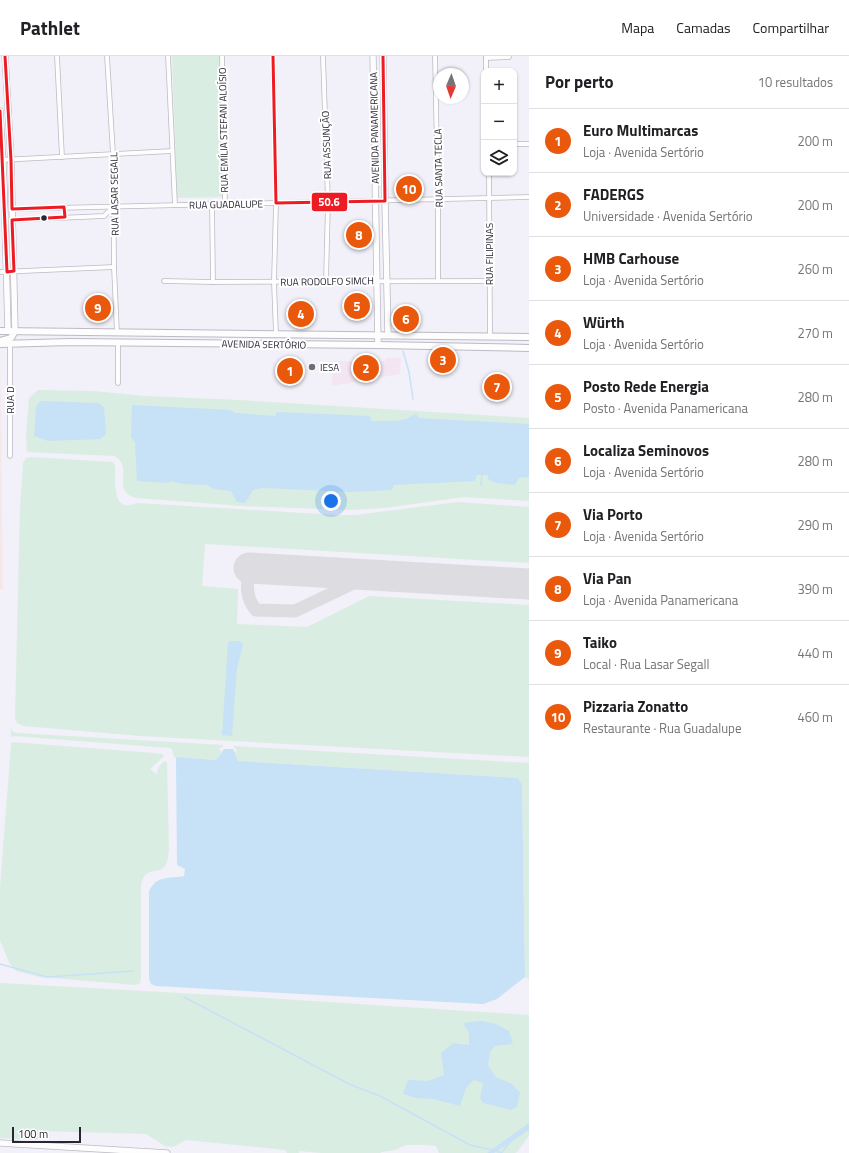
<!DOCTYPE html>
<html lang="pt">
<head>
<meta charset="utf-8">
<style>
  body { margin:0; font-family:"Titillium Web",sans-serif; background:#f2f2f2; color:#202124 }
  .controls { position:absolute; right:12px; top:12px; display:grid; overflow:hidden; border-radius:8px; box-shadow:0 1px 3px #0004 }
  .controls button { width:36px; height:36px; display:grid; place-items:center; padding:0; border:0; border-bottom:1px solid #e0e0e0; background:#fff; color:#202124; font:20px sans-serif }
  .compass { position:absolute; left:433px; top:12px; width:36px; height:36px; border-radius:50%; background:#fff; box-shadow:0 1px 3px #0004; rotate:182deg }
  .scale { position:absolute; left:12px; bottom:10px; width:69px; box-sizing:border-box; padding-left:4px; border:2px solid #292532; border-top:0; font-size:11px; line-height:14px; white-space:nowrap; color:#292532; -webkit-text-stroke:3px #fff; paint-order:stroke }
  .you { position:absolute; left:331px; top:445px; width:14px; height:14px; margin:-10px; border:3px solid #fff; border-radius:50%; background:#1a73e8; box-shadow:0 0 0 6px #1a73e833 }
  .badge { display:grid; place-items:center; width:26px; height:26px; border-radius:50%; background:#ea580c; color:#fff; font-size:13px; font-weight:700 }
  .pin { position:absolute; translate:-50% -50%; border:2px solid #fff; box-shadow:0 1px 4px #0006 }
  .list { margin:0; padding:0; list-style:none }
  h2 { display:flex; justify-content:space-between; align-items:center; height:52px; margin:0; padding:0 16px; font-size:17px }
  h2 small { font-size:13px; font-weight:400; color:#757577 }
  .list li { display:grid; grid-template-columns:26px 1fr auto; gap:12px; align-items:center; box-sizing:border-box; height:64px; padding:0 16px; border-top:1px solid #e0e0e0 }
  .list b { display:block; font-size:15px; white-space:nowrap }
  .list p { margin:0; font-size:13px; white-space:nowrap; color:#757577 }
  .list em { font-size:13px; font-style:normal; color:#757577 }
  .icon { flex:none; width:22px; height:22px; fill:none; stroke:currentColor; stroke-width:2; stroke-linecap:round; stroke-linejoin:round }
  .map { position:relative; flex:none; width:529px; height:1097px; overflow:hidden }
  header { display:flex; align-items:center; gap:24px; box-sizing:border-box; height:56px; padding:0 20px; background:#fff; border-bottom:1px solid #e0e0e0 }
  header strong { font-size:19px }
  nav { display:flex; gap:22px; margin-inline-start:auto; font-size:14px }
  main { display:flex }
  aside { flex:1; background:#fff }
  .map>svg:first-child { display:block }
  .industrial { fill:#f6e7e8 }
  .education { fill:#f3e6f2 }
  .green { fill:#daede2 }
  .water { fill:#c7e1f6 }
  .lines { fill:none; stroke-linecap:round; stroke-linejoin:round }
  .stream { stroke:#c7e1f6; stroke-width:1.5 }
  .taxiway { stroke:#dddce1; stroke-width:13 }
  .runway { stroke:#dddce1; stroke-width:31 }
  .street-casing { stroke:#bdbac4; stroke-width:5.5 }
  .secondary-casing { stroke:#bdbac4; stroke-width:7 }
  .primary-casing { stroke:#bdbac4; stroke-width:8 }
  .street { stroke:#fdfdfe; stroke-width:4 }
  .secondary { stroke:#fdfdfe; stroke-width:5.5 }
  .primary { stroke:#fdfdfe; stroke-width:6 }
  .bus-1-casing { stroke:#fff; stroke-width:6 }
  .bus-1 { stroke:#ed1c24; stroke-width:3 }
  .bus-dot { fill:#292532; stroke:#fff; stroke-width:1.5 }
  .poi-dot { fill:#6f6c77; stroke:#fff; stroke-width:1.5 }
  .labels { text-anchor:middle; stroke-width:4; stroke-linejoin:round; paint-order:stroke }
  .street-label { font-size:10px; fill:#292532; stroke:#fff }
  .poi-label { font-size:10px; fill:#292532; stroke:#fff; text-anchor:start }
  .line-badge { stroke:#fff; stroke-width:1.5 }
  .badge-label { font-size:11px; text-anchor:middle; font-weight:bold; fill:#fff }
</style>
</head>
<body>
<header>
<strong>Pathlet</strong>
<nav><a>Mapa</a><a>Camadas</a><a>Compartilhar</a></nav>
</header>
<main>
<div class="map">
<svg width="529" height="1097" viewBox="0 0 529 1097">
  <rect width="100%" height="100%" fill="#f2f0f8"/>
  <polygon class="industrial" points="0,291 3,533 0,533"/>
  <polygon class="education" points="385,302 401,302 400,318 332,330 332,305 385,305"/>
  <g class="green">
    <polygon points="172,0 219,0 222,141 177,142"/>
    <path d="M38,334L93,335L145,340L239,344L529,362V445L464,441L384,452L352,454L243,450L136,442C110,436 135,410 114,400L27,396L26,381L29,342Z"/>
    <path d="M31,401L113,406L115,410C116,426 111,458 137,447L337,459H356L458,446L529,451V507L205,488L202,530L238,533L237,568L307,571L369,540L529,549V701L140,680L24,670C18,668 16,668 15,661L20,452L23,407L26,402Z"/>
    <polygon points="11,672 13,676 17,677 222,689 223,690 219,693 221,695 219,700 216,704 174,701 172,693 169,692 14,680 11,681"/>
    <path d="M12,686L154,697L162,698L164,700L150,713L156,718H157C158,712 160,707 166,705L167,707L169,794C168,799 168,806 165,810C158,820 146,808 141,829V922L140,927L136,929L40,921L16,915L9,906L0,884V832L11,689Z"/>
    <polygon points="233,690 529,707 529,923 525,921 522,728 518,722 238,705 234,696 237,695"/>
    <polygon points="0,927 233,940 529,959 529,1080 517,1096 515,1097 439,1097 436,1090 425,1089 406,1089 395,1094 381,1096 381,1097 322,1097 299,1095 299,1097 287,1097 285,1094 186,1084 173,1091 165,1090 146,1078 40,1075 38,1084 0,1082"/>
  </g>
  <g class="water">
    <polygon points="42,345 98,347 104,351 106,378 100,383 48,385 34,380 36,352 38,347"/>
    <path d="M132,349L230,354L236,357L275,360L277,356L370,360L372,365C382,365 400,366 408,362C412,360 413,358 417,358L418,362L529,368V421L519,422L515,429L496,427L489,424L487,419H477L475,425L394,429L392,434L350,436L263,432L253,434L245,447L237,446L231,435L214,433L207,429L182,428L170,425L168,427L137,425L135,387L131,381Z"/>
    <polygon points="230,585 240,585 243,589 237,612 232,680 222,679 228,587"/>
    <path d="M224,693H233L238,705L518,722L522,728L525,921L497,943L483,948L156,930L151,928L149,923V835C157,819 169,823 184,820L185,813L177,809L176,701L216,704Z"/>
    <polygon points="482,965 496,968 509,975 513,988 495,990 490,996 488,1009 496,1021 512,1028 520,1037 517,1051 511,1054 483,1047 480,1042 483,1027 474,1024 466,1032 460,1050 434,1043 416,1042 403,1038 408,1024 428,1025 444,1019 441,997 453,987 469,989 469,977 463,967"/>
    <polygon points="529,1067 529,1074 494,1097 487,1097"/>
  </g>
  <g class="lines">
    <g class="stream">
      <polyline points="403,295 409,316 413,343"/>
      <polyline points="481,429 482,417"/>
      <polyline points="0,908 47,921 133,915"/>
      <polyline points="184,941 349,1028 380,1040 470,1089 492,1094"/>
      <polyline points="495,1095 502,1097"/>
      <polyline points="502,1096 511,1085"/>
    </g>
    <path class="taxiway" d="M249,512C247,528 245,541 256,554L295,555L362,523L373,520L422,522"/>
    <polyline class="runway" points="249,512 529,528"/>
    <g class="street-casing">
      <g id="street">
        <polyline points="57,0 62,101"/>
        <polyline points="107,0 113,98 114,211 117,277"/>
        <polyline points="168,0 175,149"/>
        <polyline points="222,0 225,148"/>
        <polyline points="273,0 276,147 274,226 276,278"/>
        <polyline points="323,0 328,146 326,225"/>
        <polyline points="435,0 438,144 438,225"/>
        <polyline points="486,0 486,15"/>
        <polyline points="486,2 509,1"/>
        <polyline points="514,88 529,88"/>
        <polyline points="1,104 172,95"/>
        <polyline points="489,117 490,280"/>
        <polyline points="212,148 213,226"/>
        <polyline points="12,153 529,141"/>
        <polyline points="12,164 104,160 114,150"/>
        <polyline points="0,216 114,211"/>
        <polyline points="164,225 213,226 489,225"/>
        <polyline points="118,286 118,327"/>
        <polyline points="10,288 10,400"/>
      </g>
    </g>
    <g class="secondary-casing">
      <g id="secondary">
        <polyline points="5,0 11,104 15,275"/>
        <polyline points="373,0 378,289"/>
        <polyline points="383,0 385,145 388,279"/>
        <polyline points="0,55 4,128 8,275"/>
        <polyline points="0,1087 167,1097"/>
      </g>
    </g>
    <g class="primary-casing">
      <g id="primary">
        <polyline points="0,275 529,281"/>
        <polyline points="0,285 11,282 15,275"/>
        <polyline points="0,288 70,286 378,289 529,292"/>
      </g>
    </g>
    <use href="#street" class="street"/>
    <use href="#secondary" class="secondary"/>
    <use href="#primary" class="primary"/>
    <g class="bus-1-casing">
      <g id="bus-1">
        <polyline points="273,0 276,147 385,145 383,0"/>
        <polyline points="0,55 7,216 14,215 12,164 65,161 64,151 12,153 11,104 5,0"/>
      </g>
    </g>
    <use href="#bus-1" class="bus-1"/>
  </g>
  <circle class="bus-dot" cx="44" cy="162" r="3.5"/>
  <circle class="poi-dot" cx="312" cy="311" r="4"/>
  <g class="labels">
    <g class="street-label">
      <text transform="translate(374 72) rotate(-91)" y="4">AVENIDA PANAMERICANA</text>
      <text transform="translate(223 74) rotate(-91)" y="4">RUA EMÍLIA STEFANI ALOÍSIO</text>
      <text transform="translate(326 89) rotate(-92)" y="4">RUA ASSUNÇÃO</text>
      <text transform="translate(438 112) rotate(-91)" y="4">RUA SANTA TECLA</text>
      <text transform="translate(114 138) rotate(-91)" y="4">RUA LASAR SEGALL</text>
      <text transform="translate(226 148) rotate(-1)" y="4">RUA GUADALUPE</text>
      <text transform="translate(489 198) rotate(-90)" y="4">RUA FILIPINAS</text>
      <text transform="translate(327 225) rotate(-1)" y="4">RUA RODOLFO SIMCH</text>
      <text transform="translate(264 288) rotate(1)" y="4">AVENIDA SERTÓRIO</text>
      <text transform="translate(10 344) rotate(-90)" y="4">RUA D</text>
    </g>
    <g class="poi-label">
      <text x="320" y="315">IESA</text>
    </g>
  </g>
  <rect class="line-badge" x="311" y="136" width="37" height="20" rx="4" fill="#ed1c24"/>
  <g class="badge-label">
    <text x="329" y="150">50.6</text>
  </g>
</svg>
<div class="controls">
<button>+</button>
<button>−</button>
<button><svg class="icon" aria-label="layers" viewBox="0 0 24 24"><path d="M12 4l9 5-9 5-9-5zM3 14l9 5 9-5"/></svg></button>
</div>
<svg class="compass" viewBox="-18 -18 36 36"><path d="M0-13l5 13h-10z" fill="#e53935"/><path d="M0 13l5-13h-10z" fill="#757577"/></svg>
<div class="scale">100 m</div>
<div class="you"></div>
<div class="pin badge" style="left:290px;top:315px">1</div>
<div class="pin badge" style="left:366px;top:312px">2</div>
<div class="pin badge" style="left:443px;top:304px">3</div>
<div class="pin badge" style="left:301px;top:258px">4</div>
<div class="pin badge" style="left:357px;top:250px">5</div>
<div class="pin badge" style="left:406px;top:263px">6</div>
<div class="pin badge" style="left:497px;top:331px">7</div>
<div class="pin badge" style="left:359px;top:179px">8</div>
<div class="pin badge" style="left:98px;top:252px">9</div>
<div class="pin badge" style="left:409px;top:133px">10</div>
</div>
<aside>
<h2>Por perto<small>10 resultados</small></h2>
<ul class="list">
<li><span class="badge">1</span><div><b>Euro Multimarcas</b><p>Loja · Avenida Sertório</p></div><em>200 m</em></li>
<li><span class="badge">2</span><div><b>FADERGS</b><p>Universidade · Avenida Sertório</p></div><em>200 m</em></li>
<li><span class="badge">3</span><div><b>HMB Carhouse</b><p>Loja · Avenida Sertório</p></div><em>260 m</em></li>
<li><span class="badge">4</span><div><b>Würth</b><p>Loja · Avenida Sertório</p></div><em>270 m</em></li>
<li><span class="badge">5</span><div><b>Posto Rede Energia</b><p>Posto · Avenida Panamericana</p></div><em>280 m</em></li>
<li><span class="badge">6</span><div><b>Localiza Seminovos</b><p>Loja · Avenida Sertório</p></div><em>280 m</em></li>
<li><span class="badge">7</span><div><b>Via Porto</b><p>Loja · Avenida Sertório</p></div><em>290 m</em></li>
<li><span class="badge">8</span><div><b>Via Pan</b><p>Loja · Avenida Panamericana</p></div><em>390 m</em></li>
<li><span class="badge">9</span><div><b>Taiko</b><p>Local · Rua Lasar Segall</p></div><em>440 m</em></li>
<li><span class="badge">10</span><div><b>Pizzaria Zonatto</b><p>Restaurante · Rua Guadalupe</p></div><em>460 m</em></li>
</ul>
</aside>
</main>
</body>
</html>
